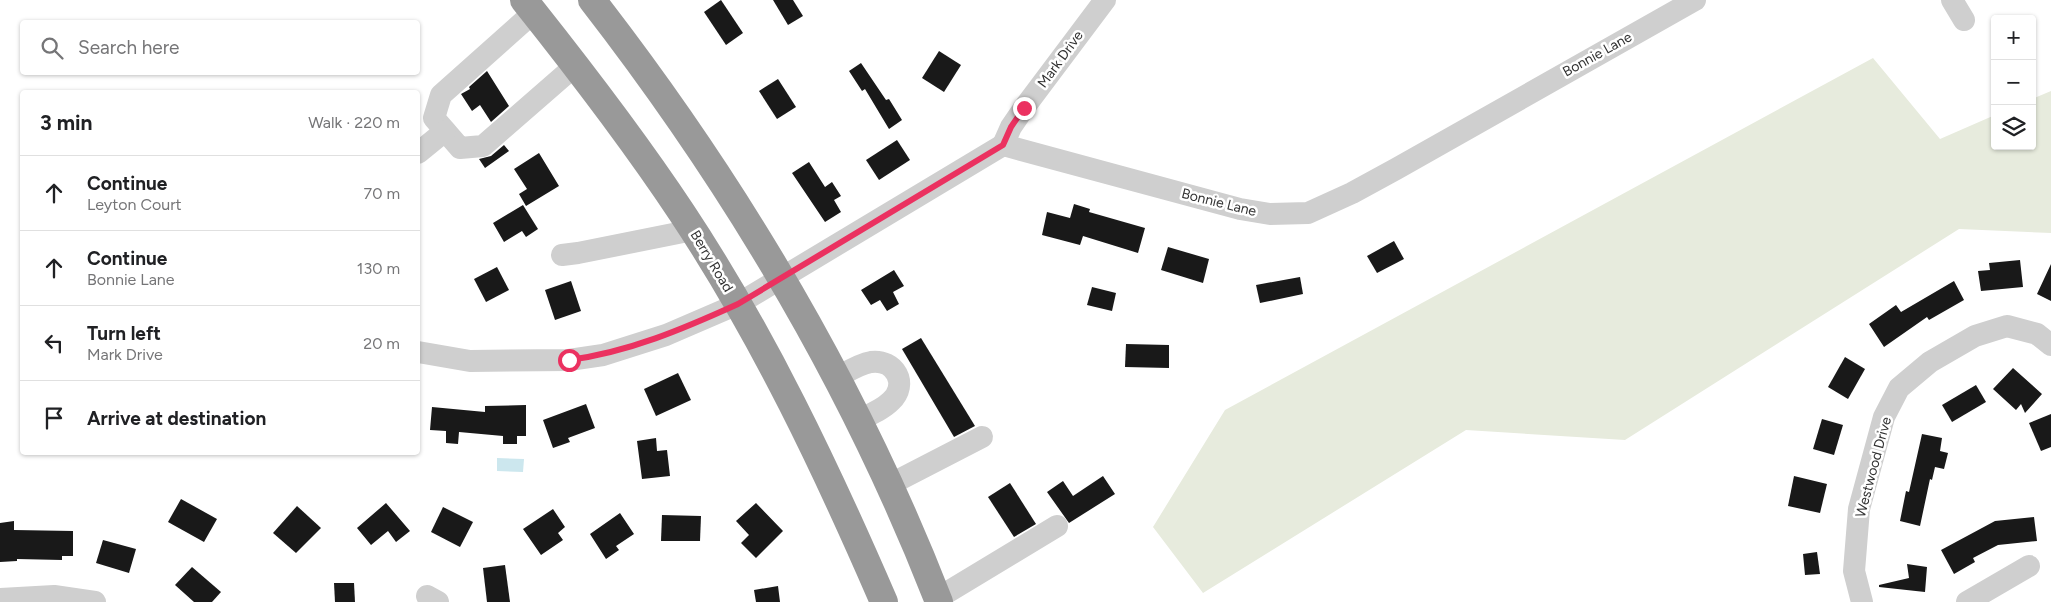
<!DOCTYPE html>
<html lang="en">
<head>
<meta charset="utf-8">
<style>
  body { margin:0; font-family:Figtree,sans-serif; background:#f6f6f6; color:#202124 }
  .controls { position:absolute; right:15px; top:15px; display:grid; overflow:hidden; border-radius:5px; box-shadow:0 1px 4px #0004 }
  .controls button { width:45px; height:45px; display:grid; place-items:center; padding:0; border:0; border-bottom:1px solid #e0e0e0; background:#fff; color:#202124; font:25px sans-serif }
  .stop { position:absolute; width:15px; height:15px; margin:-11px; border:4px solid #eb3160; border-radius:50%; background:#fff }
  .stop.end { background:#eb3160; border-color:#fff; box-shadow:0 1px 5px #0008 }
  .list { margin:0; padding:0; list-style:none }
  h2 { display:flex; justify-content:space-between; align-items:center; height:65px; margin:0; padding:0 20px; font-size:21px }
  h2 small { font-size:16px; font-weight:400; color:#757577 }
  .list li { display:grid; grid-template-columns:32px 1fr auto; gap:15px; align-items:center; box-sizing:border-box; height:75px; padding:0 20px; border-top:1px solid #e0e0e0 }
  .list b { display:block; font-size:19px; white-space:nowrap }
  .list p { margin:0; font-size:16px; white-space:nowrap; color:#757577 }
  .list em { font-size:16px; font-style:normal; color:#757577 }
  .icon { flex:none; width:28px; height:28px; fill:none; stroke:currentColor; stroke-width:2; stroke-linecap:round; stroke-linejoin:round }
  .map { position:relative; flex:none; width:2051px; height:602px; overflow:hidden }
  .search { position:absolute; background:#fff; box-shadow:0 1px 4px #0004; left:20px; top:20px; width:400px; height:55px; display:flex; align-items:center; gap:12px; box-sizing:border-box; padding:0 18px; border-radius:5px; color:#757577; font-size:19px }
  .panel { position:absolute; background:#fff; box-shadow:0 1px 4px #0004; left:20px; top:90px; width:400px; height:365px; border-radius:5px }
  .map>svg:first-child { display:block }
  .green { fill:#e7ebdd }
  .water { fill:#cce7ee }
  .building { fill:#191919 }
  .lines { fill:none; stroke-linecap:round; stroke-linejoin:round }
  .minor { stroke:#cfcfcf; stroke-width:22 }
  .highway { stroke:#999; stroke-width:28 }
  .route { stroke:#eb3160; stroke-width:6 }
  .labels { text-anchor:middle; stroke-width:5; stroke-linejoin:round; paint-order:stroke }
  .street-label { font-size:14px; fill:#323232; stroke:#fff }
</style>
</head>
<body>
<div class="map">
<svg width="2051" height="602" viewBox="0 0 2051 602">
  <rect width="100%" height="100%" fill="#fff"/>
  <polygon class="green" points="1873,58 1940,139 1995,115 1995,146 2032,146 2032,99 2051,91 2051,233 1959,229 1625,440 1466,430 1203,593 1153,527 1225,410"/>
  <polygon class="water" points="497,458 524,459 523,472 497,471"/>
  <g class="building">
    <polygon points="721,0 743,33 726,45 704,12"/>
    <polygon points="773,0 793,0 803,16 788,25"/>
    <polygon points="939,51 961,65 944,92 922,78"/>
    <polygon points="861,63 886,100 889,99 902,120 889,129 865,89 862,91 849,71"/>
    <polygon points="487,71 509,106 491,122 480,105 472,111 461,94 470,89 469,87"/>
    <polygon points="778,79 796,107 777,119 759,91"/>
    <polygon points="897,140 910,160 879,180 866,160"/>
    <polygon points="504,145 509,151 485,168 479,159 491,156"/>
    <polygon points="539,153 559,186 526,206 519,194 527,189 514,169"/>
    <polygon points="809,162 825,187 832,182 841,196 834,200 841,212 825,222 792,173"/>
    <polygon points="1074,204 1090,209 1089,212 1145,228 1138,253 1083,236 1080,245 1042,235 1047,212 1070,218"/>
    <polygon points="523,205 538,229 526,237 522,231 504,242 493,223"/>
    <polygon points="1394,241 1404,259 1377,273 1367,256"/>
    <polygon points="1168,247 1209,259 1203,283 1161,270"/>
    <polygon points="2020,260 2023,287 1981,291 1978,271 1990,270 1989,263"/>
    <polygon points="2051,264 2051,301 2037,294"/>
    <polygon points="497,267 509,290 486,302 474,279"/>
    <polygon points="894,270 904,286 893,292 899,304 887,311 880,300 871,305 861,290"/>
    <polygon points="1300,277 1303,294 1260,303 1256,285"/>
    <polygon points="571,281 581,311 555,320 545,290"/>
    <polygon points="1954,281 1964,300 1929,320 1927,317 1884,347 1869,324 1896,305 1901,312"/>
    <polygon points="1092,287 1116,293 1112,311 1087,305"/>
    <polygon points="921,338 975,426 954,437 902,349"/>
    <polygon points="1126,344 1169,345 1169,368 1125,367"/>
    <polygon points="1845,357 1865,369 1848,399 1828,387"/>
    <polygon points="2013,368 2042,394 2025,413 2021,404 2016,410 1993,389"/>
    <polygon points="678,373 691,400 656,416 644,389"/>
    <polygon points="1976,385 1986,402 1952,422 1942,405"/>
    <polygon points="586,404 595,428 568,438 570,442 553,448 543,420"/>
    <polygon points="526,405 526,436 517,436 517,444 503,444 503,436 459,432 458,444 446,443 446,431 430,430 432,407 485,412 485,406"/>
    <polygon points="2051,414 2051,447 2041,451 2029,423"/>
    <polygon points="1822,419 1843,425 1834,455 1813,449"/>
    <polygon points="1922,434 1942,438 1940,451 1948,453 1944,469 1935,467 1932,480 1930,479 1920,526 1900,521 1906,491 1909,492"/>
    <polygon points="656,438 657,451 667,450 670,476 642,479 637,441"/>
    <polygon points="1103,476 1115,494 1069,523 1047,492 1063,481 1073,496"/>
    <polygon points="1794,476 1827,484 1820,513 1788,506"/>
    <polygon points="1010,483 1036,524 1014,537 988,497"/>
    <polygon points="181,499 217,519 204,542 168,522"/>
    <polygon points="386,503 410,531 396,542 388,531 371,545 357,528"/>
    <polygon points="756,503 783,531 756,558 741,543 749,535 736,521"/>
    <polygon points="297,506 321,528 296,553 273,533"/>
    <polygon points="443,507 473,522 460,547 431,532"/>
    <polygon points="553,509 565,527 558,533 563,540 541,555 523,529"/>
    <polygon points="620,513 634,534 616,546 619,550 606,559 590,534"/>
    <polygon points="662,515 701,516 700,541 661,541"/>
    <polygon points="2034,517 2037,541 1998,545 1973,558 1975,562 1954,574 1941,550 1995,521"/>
    <polygon points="14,521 14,530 73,531 73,556 62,556 62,560 17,559 17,561 0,562 0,523"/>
    <polygon points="103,540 136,549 129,573 96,563"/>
    <polygon points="1817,552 1820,574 1805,575 1803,554"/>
    <polygon points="1907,564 1927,567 1925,592 1879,587 1879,585 1909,578"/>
    <polygon points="505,565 510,602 487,602 483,568"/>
    <polygon points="192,567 221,592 212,602 194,602 175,585"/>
    <polygon points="334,583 354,583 355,602 335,602"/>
    <polygon points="778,586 780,602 756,602 754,590"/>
  </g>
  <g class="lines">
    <g class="minor">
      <polyline points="1952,0 1964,20"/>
      <polyline points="534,12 441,95 434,118 460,148 483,146 576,65"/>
      <polyline points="1003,145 1011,127 1024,108 1105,0"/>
      <polyline points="418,153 445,131"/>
      <polyline points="562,255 578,253 693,230"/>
      <polyline points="418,352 470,361 569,360 603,355 666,335 738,304 1003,145 1240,209 1270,214 1308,213 1352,193 1396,169 1695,0"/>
      <path d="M836,378C847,372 859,364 871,362C895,359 909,384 891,401C882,410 869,415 858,420"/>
      <polyline points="889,485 982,437"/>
      <polyline points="427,596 438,602"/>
      <polyline points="938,598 1057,526"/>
      <polyline points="0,599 54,596 95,602"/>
      <polyline points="1862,602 1854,571 1859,509 1884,417 1899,388 1930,362 1975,336 2007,326 2037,334 2051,345"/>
      <polyline points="1967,602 2029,566"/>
    </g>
    <g class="highway">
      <path d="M524,0C579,69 633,139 682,213C763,335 826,468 884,602"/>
      <path d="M592,0C734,183 855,386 939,602"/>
    </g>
  </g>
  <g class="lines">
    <path class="route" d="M569,360C629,352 683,329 738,304L1003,145L1011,127L1024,108"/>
  </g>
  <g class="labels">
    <g class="street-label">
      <text transform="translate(1597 54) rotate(-29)" y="5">Bonnie Lane</text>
      <text transform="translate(1060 59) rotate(-54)" y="5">Mark Drive</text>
      <text transform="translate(1219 202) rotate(14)" y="5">Bonnie Lane</text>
      <text transform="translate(712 261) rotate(59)" y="5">Berry Road</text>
      <text transform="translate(1873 467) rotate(-75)" y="5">Westwood Drive</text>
    </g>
  </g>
</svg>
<div class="controls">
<button>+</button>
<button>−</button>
<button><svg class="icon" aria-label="layers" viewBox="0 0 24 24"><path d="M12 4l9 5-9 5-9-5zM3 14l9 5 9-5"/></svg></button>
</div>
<div class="stop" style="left:569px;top:360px"></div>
<div class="stop end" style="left:1024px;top:108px"></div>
<div class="search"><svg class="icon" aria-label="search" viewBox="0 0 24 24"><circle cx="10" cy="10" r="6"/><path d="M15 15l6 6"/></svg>Search here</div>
<section class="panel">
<h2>3 min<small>Walk · 220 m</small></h2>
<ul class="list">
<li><svg class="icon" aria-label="ahead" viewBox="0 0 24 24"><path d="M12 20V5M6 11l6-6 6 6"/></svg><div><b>Continue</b><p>Leyton Court</p></div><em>70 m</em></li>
<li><svg class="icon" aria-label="ahead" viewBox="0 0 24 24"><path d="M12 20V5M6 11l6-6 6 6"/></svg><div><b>Continue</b><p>Bonnie Lane</p></div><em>130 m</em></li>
<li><svg class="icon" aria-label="left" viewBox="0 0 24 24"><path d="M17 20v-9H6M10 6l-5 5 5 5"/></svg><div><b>Turn left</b><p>Mark Drive</p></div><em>20 m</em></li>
<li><svg class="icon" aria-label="arrive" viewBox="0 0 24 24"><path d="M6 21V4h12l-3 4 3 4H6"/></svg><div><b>Arrive at destination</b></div></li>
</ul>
</section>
</div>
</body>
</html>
